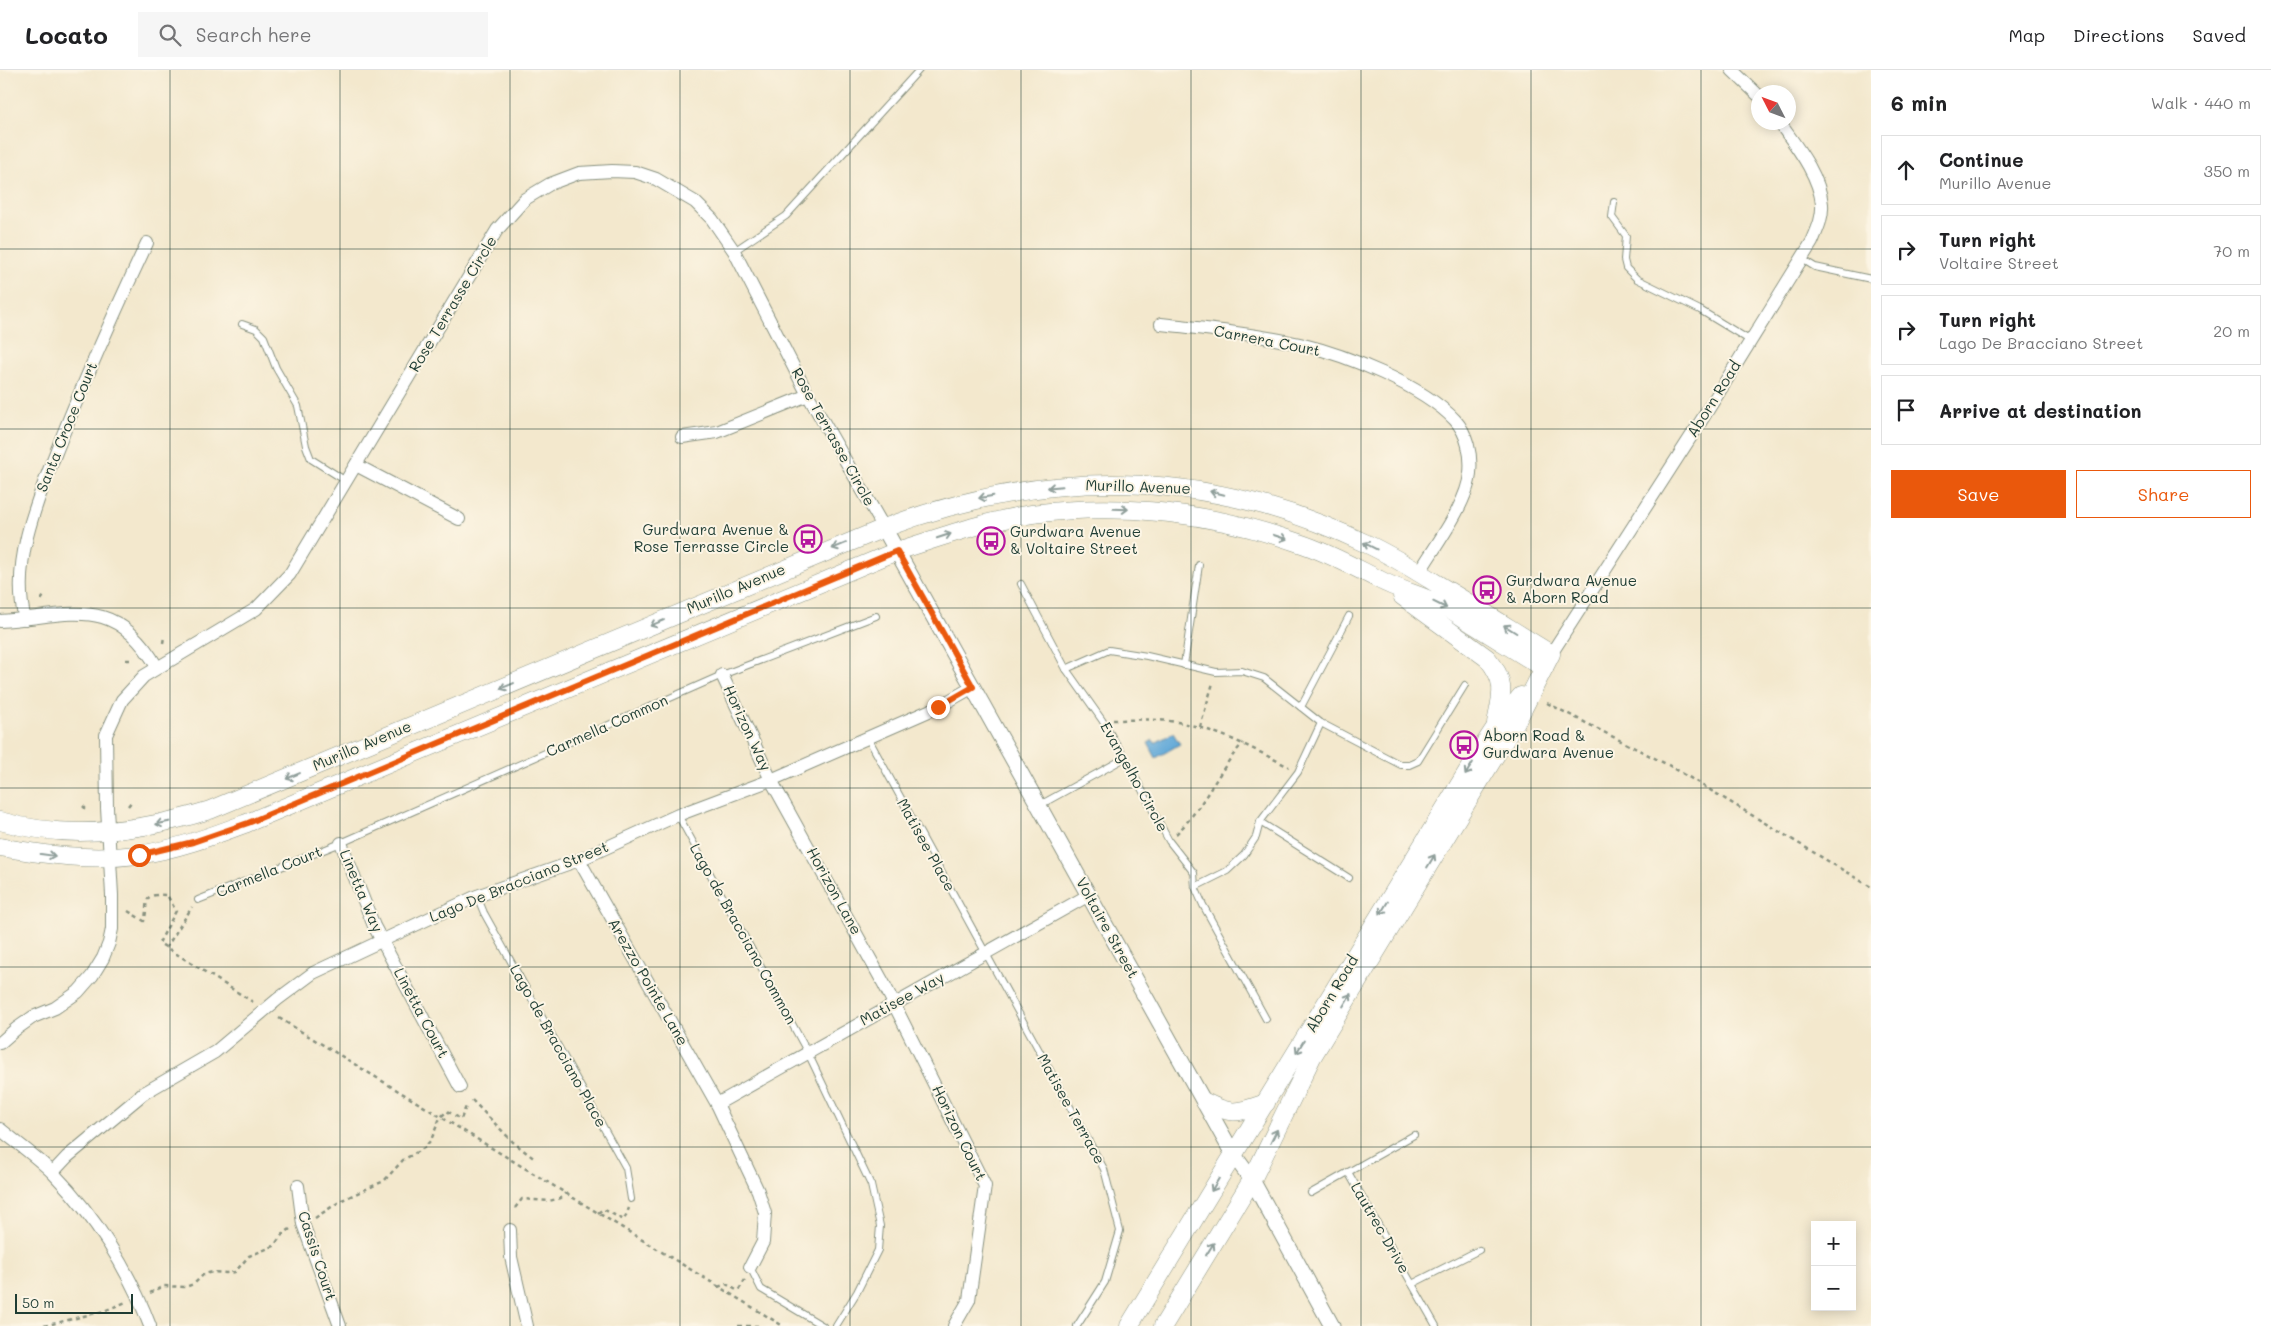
<!DOCTYPE html>
<html lang="en">
<head>
<meta charset="utf-8">
<style>
  body { margin:0; font-family:Mali,sans-serif; background:#f6f6f6; color:#202124 }
  .controls { position:absolute; right:15px; bottom:15px; display:grid; overflow:hidden; border-radius:0px; box-shadow:0 2px 12px #0003 }
  .controls button { width:45px; height:45px; display:grid; place-items:center; padding:0; border:0; border-bottom:1px solid #e0e0e0; background:#fff; color:#202124; font:25px sans-serif }
  .compass { position:absolute; left:1751px; top:15px; width:45px; height:45px; border-radius:50%; background:#fff; box-shadow:0 2px 12px #0003; rotate:312deg }
  .scale { position:absolute; left:15px; bottom:12px; width:118px; box-sizing:border-box; padding-left:5px; border:2px solid #1f3d34; border-top:0; font-size:14px; line-height:18px; white-space:nowrap; color:#1f3d34; -webkit-text-stroke:4px #fcf5e5; paint-order:stroke }
  .stop { position:absolute; width:15px; height:15px; margin:-11px; border:4px solid #ea580c; border-radius:50%; background:#fff }
  .stop.end { background:#ea580c; border-color:#fff; box-shadow:0 1px 5px #0008 }
  .list { margin:0; padding:0; list-style:none }
  h2 { display:flex; justify-content:space-between; align-items:center; height:65px; margin:0; padding:0 20px; font-size:21px }
  h2 small { font-size:16px; font-weight:400; color:#757577 }
  .list li { display:grid; grid-template-columns:32px 1fr auto; gap:15px; align-items:center; box-sizing:border-box; height:70px; margin:0 10px 10px; padding:0 10px; border:1px solid #e0e0e0; border-radius:0px }
  .list b { display:block; font-size:19px; white-space:nowrap }
  .list p { margin:0; font-size:16px; white-space:nowrap; color:#757577 }
  .list em { font-size:16px; font-style:normal; color:#757577 }
  .actions { display:flex; gap:10px; padding:15px 20px }
  .actions a { flex:1; padding:11px 0; border:1px solid #ea580c; border-radius:0px; text-align:center; font-size:18px; color:#ea580c }
  .actions .main { background:#ea580c; color:#fff }
  .icon { flex:none; width:28px; height:28px; fill:none; stroke:currentColor; stroke-width:2; stroke-linecap:round; stroke-linejoin:round }
  .map { position:relative; flex:none; width:1871px; height:1256px; overflow:hidden }
  header { display:flex; align-items:center; gap:30px; box-sizing:border-box; height:70px; padding:0 25px; background:#fff; border-bottom:1px solid #e0e0e0 }
  header strong { font-size:24px }
  nav { display:flex; gap:28px; margin-inline-start:auto; font-size:18px }
  .search { width:350px; height:45px; background:#f6f6f6; display:flex; align-items:center; gap:12px; box-sizing:border-box; padding:0 18px; border-radius:0px; color:#757577; font-size:19px }
  main { display:flex }
  aside { flex:1; background:#fff }
  .map>svg:first-child { display:block }
  .water { fill:#62a9d8; stroke:#407386 }
  .lines { fill:none; stroke-linecap:round; stroke-linejoin:round }
  .service-casing { stroke:#899280; stroke-width:8 }
  .minor-casing { stroke:#899280; stroke-width:14 }
  .tertiary-casing { stroke:#899280; stroke-width:17 }
  .secondary-casing { stroke:#899280; stroke-width:19 }
  .path { stroke:#899280; stroke-width:2.5; stroke-dasharray:4 4; stroke-linecap:butt }
  .service { stroke:#fff; stroke-width:6 }
  .minor { stroke:#fff; stroke-width:12 }
  .tertiary { stroke:#fff; stroke-width:15 }
  .secondary { stroke:#fff; stroke-width:18 }
  .oneway { stroke:#8f9e9a }
  .route { stroke:#ea580c; stroke-width:6 }
  .grid { fill:none; stroke:#1f3d34; stroke-width:1; stroke-opacity:0.55 }
  .labels { text-anchor:middle; stroke-width:4; stroke-linejoin:round; paint-order:stroke }
  .street-label { font-size:15px; fill:#1f3d34; stroke:#fcf5e5 }
  .poi-label { font-size:15px; fill:#1f3d34; stroke:#fcf5e5; text-anchor:start }
</style>
</head>
<body>
<header>
<strong>Locato</strong>
<div class="search"><svg class="icon" aria-label="search" viewBox="0 0 24 24"><circle cx="10" cy="10" r="6"/><path d="M15 15l6 6"/></svg>Search here</div>
<nav><a>Map</a><a>Directions</a><a>Saved</a></nav>
</header>
<main>
<div class="map">
<svg width="1871" height="1256" viewBox="0 0 1871 1256">
  <rect width="100%" height="100%" fill="#fcf5e5"/>
  <filter id="ink" filterUnits="userSpaceOnUse"><feTurbulence type="fractalNoise" baseFrequency=".02" numOctaves="2"/><feDisplacementMap in="SourceGraphic" scale="10" xChannelSelector="R" yChannelSelector="G"/><feConvolveMatrix kernelMatrix="1 2 1 2 8 2 1 2 1" color-interpolation-filters="sRGB"/></filter>
  <filter id="wash" filterUnits="userSpaceOnUse"><feTurbulence type="fractalNoise" baseFrequency=".0096" numOctaves="4" result="noise"/><feDisplacementMap in="SourceGraphic" scale="20" xChannelSelector="R" yChannelSelector="G"/><feGaussianBlur stdDeviation="1.12" result="paint"/><feColorMatrix in="noise" values="0 0 0 0 0 0 0 0 0 0 0 0 0 0 0 0 0 1.4 0 .05"/><feComposite in="paint" operator="in"/></filter>
  <g filter="url(#wash)">
    <rect width="100%" height="100%" fill="#f3e8cd"/>
    <polygon class="water" points="1173,663 1180,674 1156,688 1148,673 1153,670 1155,673"/>
  </g>
  <g filter="url(#ink)">
    <g class="lines">
      <g class="service-casing">
        <g id="service">
          <polyline points="1614,132 1612,147 1626,166 1624,190 1626,198 1637,209 1700,240 1751,271"/>
          <polyline points="734,181 786,146 919,0"/>
          <polyline points="1802,189 1815,197 1871,209"/>
          <polyline points="242,254 256,259 264,267 276,298 298,336 306,376 311,389 346,411"/>
          <polyline points="1021,514 1066,599 1102,650 1125,688 1169,771 1194,803 1195,817 1203,835 1266,949"/>
          <polyline points="1184,595 1199,495"/>
          <polyline points="1066,599 1109,580 1147,586 1216,602 1242,601 1264,608 1321,653 1401,695 1409,695 1418,691 1465,615"/>
          <polyline points="1301,637 1349,546"/>
          <polyline points="868,668 1104,1099 1120,1161 1105,1212 1077,1256"/>
          <polyline points="1040,735 1125,688"/>
          <polyline points="678,745 808,983 871,1115 880,1156 878,1180 857,1222 836,1256"/>
          <polyline points="1260,752 1349,808"/>
          <polyline points="1195,817 1227,801 1244,785 1256,767 1260,752 1298,702 1321,653"/>
          <polyline points="477,826 484,843 626,1098 631,1129"/>
          <polyline points="198,830 341,773 722,605 876,546"/>
          <polyline points="1348,1102 1436,1256"/>
          <polyline points="1311,1123 1414,1065"/>
          <polyline points="750,1197 761,1219 823,1256"/>
          <polyline points="1412,1214 1479,1180"/>
        </g>
      </g>
      <g class="minor-casing">
        <g id="minor">
          <polyline points="1732,0 1758,25"/>
          <path d="M1161,254C1208,259 1254,264 1300,274C1346,285 1422,315 1455,350C1467,363 1472,385 1470,403C1468,433 1435,476 1419,503"/>
          <polyline points="682,367 717,362 808,325"/>
          <polyline points="356,395 459,449"/>
          <path d="M25,549C9,491 41,421 62,367C88,301 117,237 147,173"/>
          <path d="M0,551C71,546 114,523 157,597"/>
          <path d="M1551,584L1701,351L1812,172C1817,160 1823,148 1822,134C1819,104 1796,76 1779,52"/>
          <polyline points="722,605 771,710 884,914 985,1116 969,1230 954,1256"/>
          <polyline points="341,773 374,856 460,1017"/>
          <polyline points="579,790 717,1034 758,1121 765,1143 763,1172 750,1197"/>
          <polyline points="0,973 16,959 33,947 55,938 78,922 92,906 103,888 109,873 112,859 112,825 107,738 106,665 122,630 144,606 256,539 290,504 497,160 525,129 550,114 579,103 612,101 635,102 656,109 695,132 712,149 734,181 808,325 884,458"/>
          <polyline points="717,1034 1089,825"/>
          <path d="M0,1059C17,1073 37,1087 53,1103C95,1146 129,1200 150,1256"/>
          <polyline points="53,1102 67,1087 144,1023 215,982 278,929 313,903 477,826 579,790 678,745 771,710 938,637 973,617"/>
          <polyline points="298,1116 303,1154 340,1256"/>
          <polyline points="510,1160 511,1187 527,1256"/>
        </g>
      </g>
      <g class="tertiary-casing">
        <polyline id="tertiary" points="884,458 1233,1084 1252,1110 1332,1256"/>
      </g>
      <g class="secondary-casing">
        <g id="secondary">
          <path d="M1402,526L1487,588C1507,611 1502,625 1496,653"/>
          <path d="M0,751C69,771 143,761 210,740L884,458C1049,396 1207,398 1367,474C1393,486 1418,502 1442,517C1479,539 1515,562 1551,584L1520,645L1312,987L1252,1110L1163,1256"/>
          <path d="M0,777C46,785 91,791 137,785C175,780 212,766 247,753L897,481C942,467 985,451 1032,444C1122,432 1214,443 1299,473C1327,482 1352,496 1378,509C1398,520 1421,525 1441,535C1453,540 1465,549 1476,556C1499,570 1521,584 1544,598"/>
          <path d="M1205,1032C1233,1046 1237,1043 1266,1033"/>
          <polyline points="1129,1256 1478,684 1495,658 1521,626"/>
        </g>
      </g>
      <g class="path">
        <polyline points="41,530 44,526"/>
        <polyline points="163,573 164,567"/>
        <polyline points="126,590 132,590"/>
        <polyline points="1547,633 1672,697 1871,817"/>
        <path d="M1113,650C1129,650 1144,649 1159,650C1206,653 1248,676 1289,697"/>
        <polyline points="1200,657 1213,613"/>
        <polyline points="83,736 86,739"/>
        <polyline points="128,736 132,731"/>
        <path d="M1176,764C1204,737 1217,702 1243,673"/>
        <path d="M128,841L144,851C150,834 138,823 167,825L176,841L159,873L253,932"/>
        <polyline points="166,878 192,837"/>
        <polyline points="279,948 783,1256"/>
        <polyline points="472,1030 513,1072 536,1090"/>
        <polyline points="515,1138 522,1129 549,1131 561,1128 565,1123"/>
        <polyline points="598,1143 603,1139 624,1150 629,1138"/>
        <polyline points="315,1148 342,1130 384,1111 403,1090 424,1078 431,1070 440,1048 447,1041 461,1049 467,1034"/>
        <polyline points="718,1217 726,1214 738,1221 745,1210"/>
        <polyline points="150,1223 164,1216 185,1217 194,1214 204,1204 213,1202 226,1203 235,1202 249,1186 274,1176 281,1166 290,1159"/>
        <polyline points="44,1256 104,1241 126,1232"/>
        <polyline points="738,1256 759,1256"/>
      </g>
      <use href="#service" class="service"/>
      <use href="#minor" class="minor"/>
      <use href="#tertiary" class="tertiary"/>
      <use href="#secondary" class="secondary"/>
    </g>
    <defs><path id="oneway-shaft" d="M-6 0H5M1.5-3L5.5 0L1.5 3" fill="none" stroke-width="1.6" stroke-linecap="round" stroke-linejoin="round" transform="scale(1.25)"/></defs>
    <g class="oneway">
      <use href="#oneway-shaft" transform="translate(1055 417) rotate(175)"/>
      <use href="#oneway-shaft" transform="translate(1217 423) rotate(-167)"/>
      <use href="#oneway-shaft" transform="translate(986 427) rotate(170)"/>
      <use href="#oneway-shaft" transform="translate(1121 439) rotate(2)"/>
      <use href="#oneway-shaft" transform="translate(944 466) rotate(-18)"/>
      <use href="#oneway-shaft" transform="translate(1280 467) rotate(18)"/>
      <use href="#oneway-shaft" transform="translate(839 476) rotate(158)"/>
      <use href="#oneway-shaft" transform="translate(1370 476) rotate(-153)"/>
      <use href="#oneway-shaft" transform="translate(1440 535) rotate(26)"/>
      <use href="#oneway-shaft" transform="translate(657 553) rotate(157)"/>
      <use href="#oneway-shaft" transform="translate(1510 559) rotate(-148)"/>
      <use href="#oneway-shaft" transform="translate(507 616) rotate(157)"/>
      <use href="#oneway-shaft" transform="translate(1469 699) rotate(121)"/>
      <use href="#oneway-shaft" transform="translate(293 706) rotate(157)"/>
      <use href="#oneway-shaft" transform="translate(163 753) rotate(169)"/>
      <use href="#oneway-shaft" transform="translate(48 785) rotate(8)"/>
      <use href="#oneway-shaft" transform="translate(1431 791) rotate(-59)"/>
      <use href="#oneway-shaft" transform="translate(1384 838) rotate(121)"/>
      <use href="#oneway-shaft" transform="translate(1347 930) rotate(-59)"/>
      <use href="#oneway-shaft" transform="translate(1300 977) rotate(121)"/>
      <use href="#oneway-shaft" transform="translate(1274 1066) rotate(-64)"/>
      <use href="#oneway-shaft" transform="translate(1215 1115) rotate(121)"/>
      <use href="#oneway-shaft" transform="translate(1210 1179) rotate(-58)"/>
    </g>
  </g>
  <g class="lines" filter="url(#ink)">
    <polyline class="route" points="139,785 193,772 248,753 897,481 973,617 938,637"/>
  </g>
  <path class="grid" d="M170,0V1256M340,0V1256M510,0V1256M680,0V1256M850,0V1256M1021,0V1256M1191,0V1256M1361,0V1256M1531,0V1256M1701,0V1256M0,179H1871M0,359H1871M0,538H1871M0,718H1871M0,897H1871M0,1077H1871"/>
  <defs>
    <g id="bus-ring" transform="scale(1.4375)"><circle r="9.5" fill="#fcf5e5" stroke="#b5179e" stroke-width="1.5"/><path d="M-5-6H5V4H4V6H2V4H-2V6H-4V4H-5ZM-3.5-4V0h7V-4ZM-3.5 1.2v1.5H-2V1.2ZM2 1.2v1.5H3.5V1.2Z" fill="#b5179e"/></g>
  </defs>
  <g fill-rule="evenodd">
    <use href="#bus-ring" x="808" y="469"/>
    <use href="#bus-ring" x="991" y="471"/>
    <use href="#bus-ring" x="1487" y="520"/>
    <use href="#bus-ring" x="1464" y="675"/>
  </g>
  <g class="labels">
    <g class="street-label">
      <text transform="translate(453 234) rotate(-59)" y="5">Rose Terrasse Circle</text>
      <text transform="translate(1267 271) rotate(11)" y="5">Carrera Court</text>
      <text transform="translate(1714 329) rotate(-58)" y="5">Aborn Road</text>
      <text transform="translate(67 357) rotate(-68)" y="5">Santa Croce Court</text>
      <text transform="translate(833 367) rotate(61)" y="5">Rose Terrasse Circle</text>
      <text transform="translate(1138 417) rotate(2)" y="5">Murillo Avenue</text>
      <text transform="translate(736 519) rotate(-23)" y="5">Murillo Avenue</text>
      <text transform="translate(607 656) rotate(-24)" y="5">Carmella Common</text>
      <text transform="translate(747 658) rotate(65)" y="5">Horizon Way</text>
      <text transform="translate(362 676) rotate(-23)" y="5">Murillo Avenue</text>
      <text transform="translate(1134 707) rotate(61)" y="5">Evangelho Circle</text>
      <text transform="translate(926 775) rotate(61)" y="5">Matisee Place</text>
      <text transform="translate(269 802) rotate(-22)" y="5">Carmella Court</text>
      <text transform="translate(519 812) rotate(-22)" y="5">Lago De Bracciano Street</text>
      <text transform="translate(361 821) rotate(67)" y="5">Linetta Way</text>
      <text transform="translate(834 821) rotate(61)" y="5">Horizon Lane</text>
      <text transform="translate(1107 858) rotate(61)" y="5">Voltaire Street</text>
      <text transform="translate(743 864) rotate(61)" y="5">Lago de Bracciano Common</text>
      <text transform="translate(648 912) rotate(60)" y="5">Arezzo Pointe Lane</text>
      <text transform="translate(1332 924) rotate(-59)" y="5">Aborn Road</text>
      <text transform="translate(902 929) rotate(-29)" y="5">Matisee Way</text>
      <text transform="translate(421 943) rotate(62)" y="5">Linetta Court</text>
      <text transform="translate(558 976) rotate(61)" y="5">Lago de Bracciano Place</text>
      <text transform="translate(1071 1039) rotate(61)" y="5">Matisee Terrace</text>
      <text transform="translate(959 1063) rotate(64)" y="5">Horizon Court</text>
      <text transform="translate(1380 1158) rotate(60)" y="5">Lautrec Drive</text>
      <text transform="translate(317 1186) rotate(72)" y="5">Cassis Court</text>
    </g>
    <g class="poi-label">
      <text x="789" y="465" text-anchor="end">Gurdwara Avenue &amp;<tspan x="789" dy="17">Rose Terrasse Circle</tspan></text>
      <text x="1010" y="467">Gurdwara Avenue<tspan x="1010" dy="17">&amp; Voltaire Street</tspan></text>
      <text x="1506" y="516">Gurdwara Avenue<tspan x="1506" dy="17">&amp; Aborn Road</tspan></text>
      <text x="1483" y="671">Aborn Road &amp;<tspan x="1483" dy="17">Gurdwara Avenue</tspan></text>
    </g>
  </g>
</svg>
<div class="controls">
<button>+</button>
<button>−</button>
</div>
<svg class="compass" viewBox="-18 -18 36 36"><path d="M0-13l5 13h-10z" fill="#e53935"/><path d="M0 13l5-13h-10z" fill="#757577"/></svg>
<div class="scale">50 m</div>
<div class="stop" style="left:139px;top:785px"></div>
<div class="stop end" style="left:938px;top:637px"></div>
</div>
<aside>
<h2>6 min<small>Walk · 440 m</small></h2>
<ul class="list">
<li><svg class="icon" aria-label="ahead" viewBox="0 0 24 24"><path d="M12 20V5M6 11l6-6 6 6"/></svg><div><b>Continue</b><p>Murillo Avenue</p></div><em>350 m</em></li>
<li><svg class="icon" aria-label="right" viewBox="0 0 24 24"><path d="M7 20v-9h11M14 6l5 5-5 5"/></svg><div><b>Turn right</b><p>Voltaire Street</p></div><em>70 m</em></li>
<li><svg class="icon" aria-label="right" viewBox="0 0 24 24"><path d="M7 20v-9h11M14 6l5 5-5 5"/></svg><div><b>Turn right</b><p>Lago De Bracciano Street</p></div><em>20 m</em></li>
<li><svg class="icon" aria-label="arrive" viewBox="0 0 24 24"><path d="M6 21V4h12l-3 4 3 4H6"/></svg><div><b>Arrive at destination</b></div></li>
</ul>
<div class="actions"><a class="main">Save</a><a>Share</a></div>
</aside>
</main>
</body>
</html>
